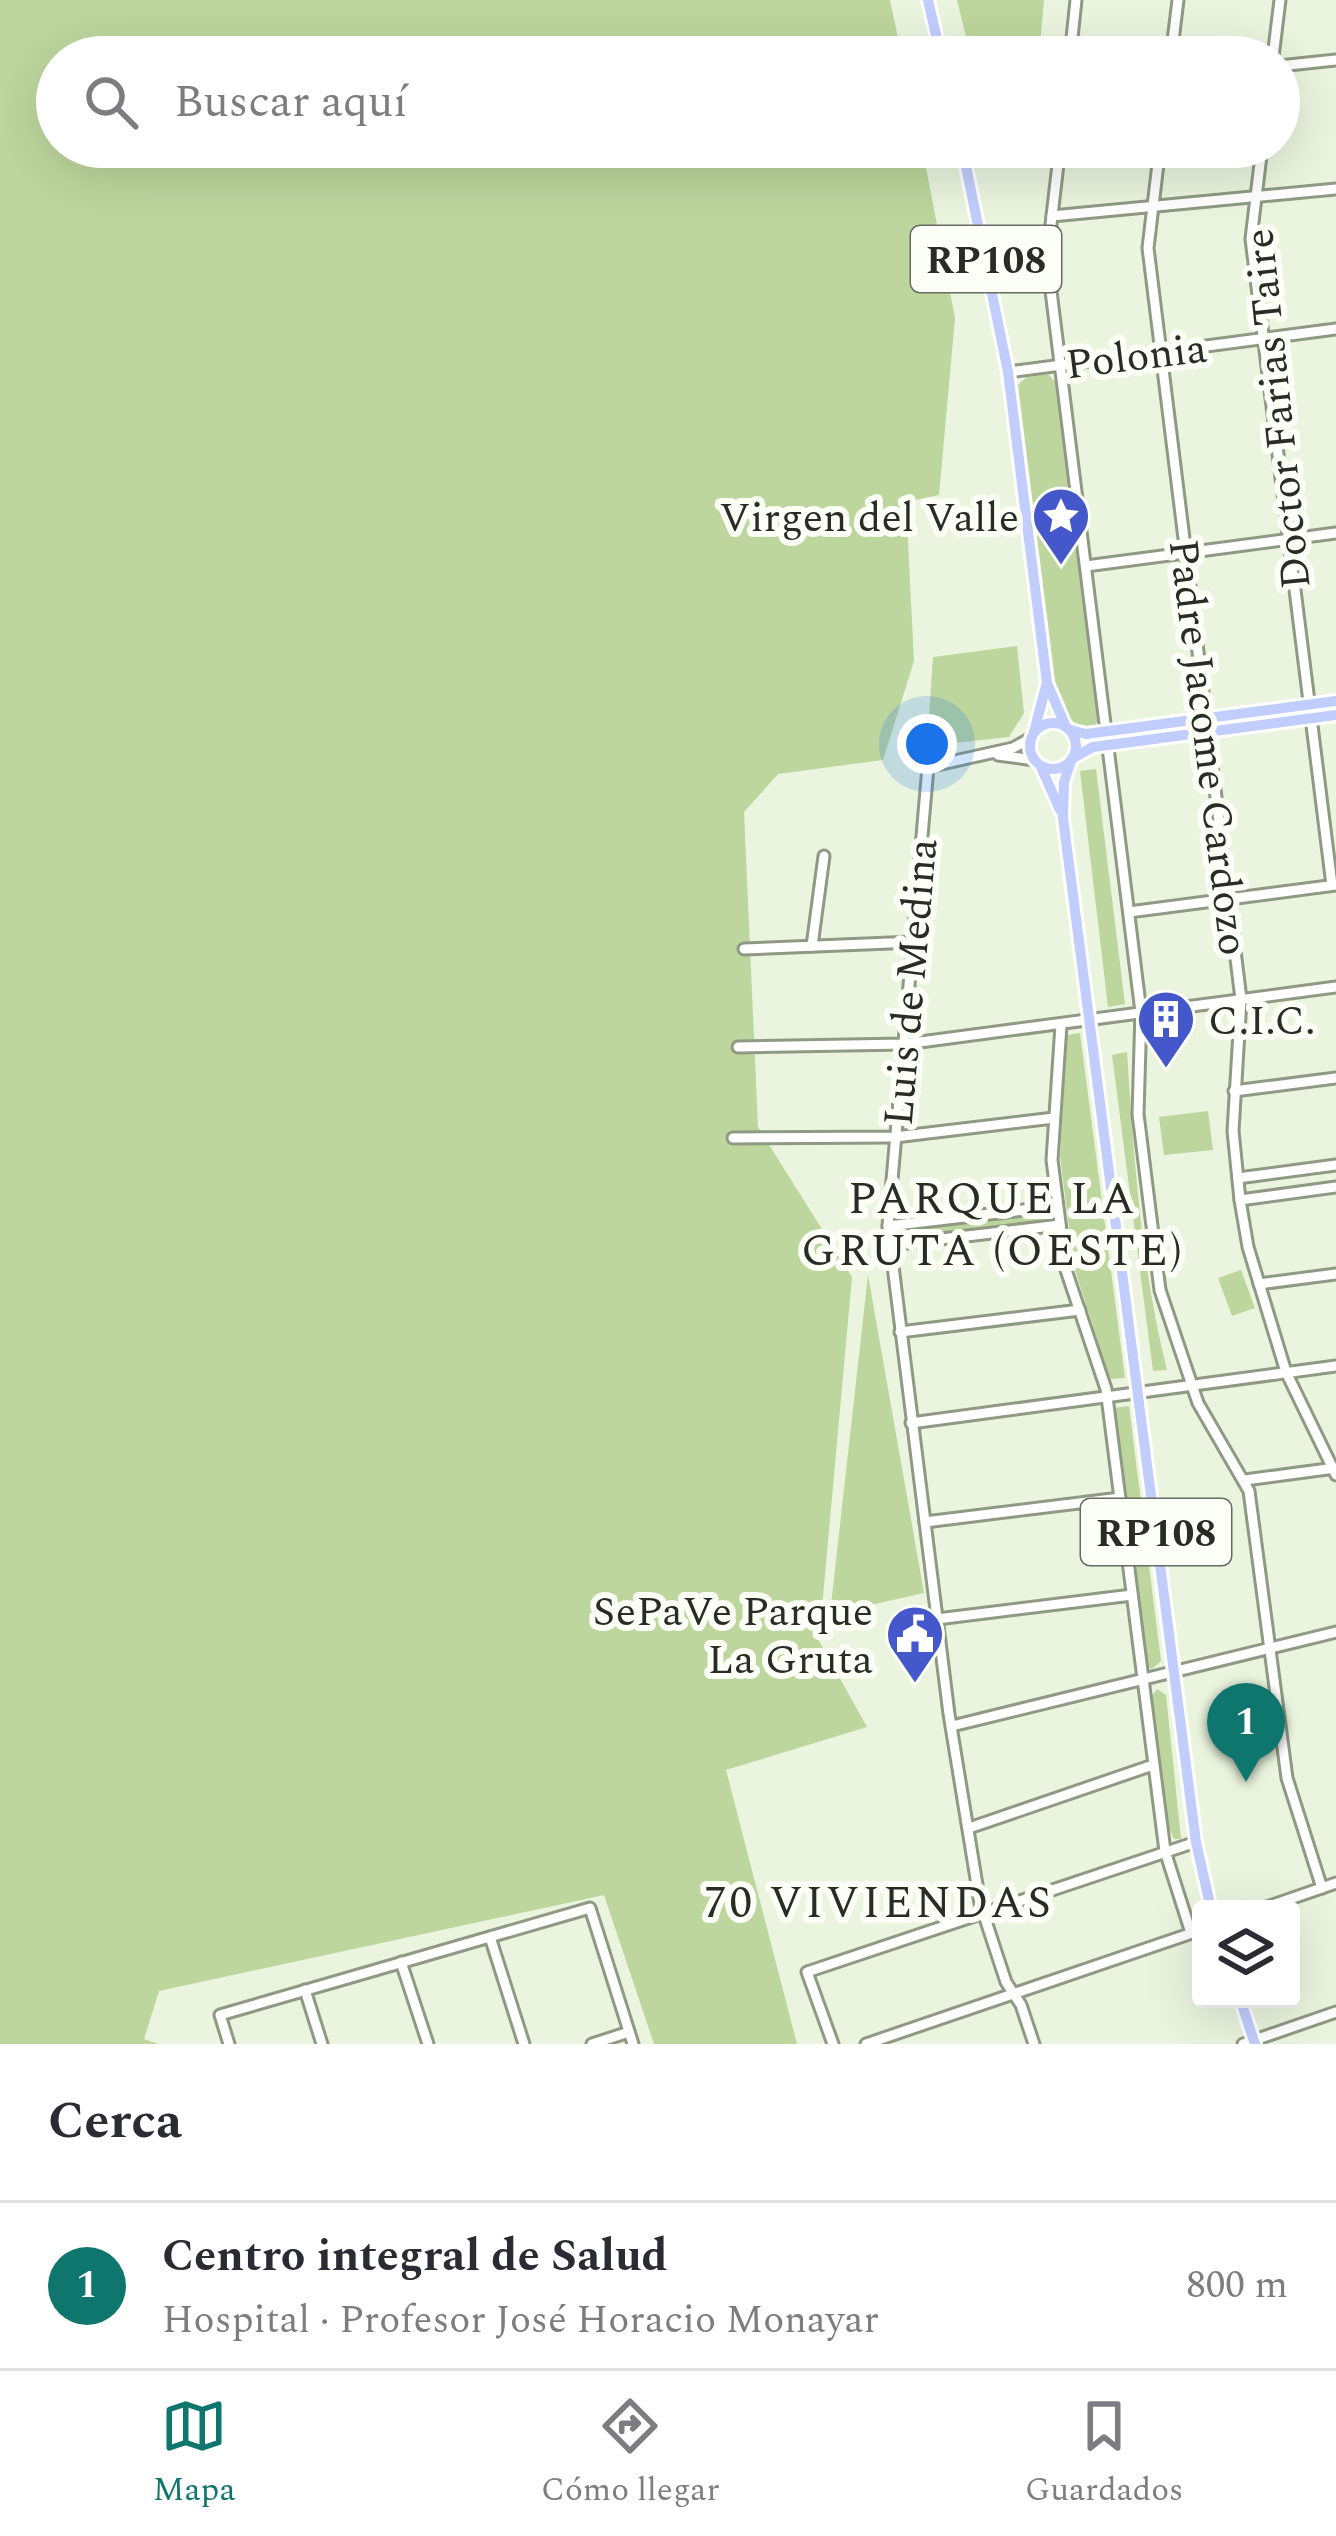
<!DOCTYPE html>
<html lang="es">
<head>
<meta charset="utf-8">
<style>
  body { margin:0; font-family:Spectral,serif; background:#f7f7f7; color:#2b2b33 }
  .controls { position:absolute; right:36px; bottom:36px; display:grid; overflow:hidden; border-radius:12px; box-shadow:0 12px 48px #0002 }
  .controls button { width:108px; height:108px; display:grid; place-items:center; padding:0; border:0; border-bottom:3px solid #e1e1e2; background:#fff; color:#2b2b33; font:60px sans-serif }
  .you { position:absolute; left:927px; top:744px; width:42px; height:42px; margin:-30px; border:9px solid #fff; border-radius:50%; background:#1a73e8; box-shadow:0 0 0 18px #1a73e833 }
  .badge { display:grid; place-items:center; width:78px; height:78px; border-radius:50%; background:#0f766e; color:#fff; font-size:39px; font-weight:700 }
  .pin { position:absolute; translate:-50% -99px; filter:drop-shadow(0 3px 6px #0008) }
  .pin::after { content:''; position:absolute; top:63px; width:42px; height:36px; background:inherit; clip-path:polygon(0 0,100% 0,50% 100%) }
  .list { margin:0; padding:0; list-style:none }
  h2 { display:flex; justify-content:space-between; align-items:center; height:156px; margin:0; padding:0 48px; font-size:51px }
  h2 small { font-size:39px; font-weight:400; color:#7c7c81 }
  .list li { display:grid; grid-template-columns:78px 1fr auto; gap:36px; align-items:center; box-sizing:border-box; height:168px; padding:0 48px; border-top:3px solid #e1e1e2 }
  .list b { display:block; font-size:45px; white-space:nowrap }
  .list p { margin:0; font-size:39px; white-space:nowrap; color:#7c7c81 }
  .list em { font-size:39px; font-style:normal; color:#7c7c81 }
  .icon { flex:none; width:66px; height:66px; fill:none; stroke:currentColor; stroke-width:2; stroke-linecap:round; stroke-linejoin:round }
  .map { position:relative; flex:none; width:1336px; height:2044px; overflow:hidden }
  .search { position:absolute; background:#fff; box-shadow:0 12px 48px #0002; left:36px; right:36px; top:36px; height:132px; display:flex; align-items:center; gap:30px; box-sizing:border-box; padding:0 42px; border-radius:66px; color:#7c7c81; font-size:45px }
  .sheet { height:324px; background:#fff }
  nav { display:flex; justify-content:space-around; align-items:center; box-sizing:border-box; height:168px; border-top:3px solid #e1e1e2; background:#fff; font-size:33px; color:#7c7c81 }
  nav a { display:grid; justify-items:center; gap:6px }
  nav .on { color:#0f766e }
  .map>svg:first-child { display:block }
  .green { fill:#bdd69d }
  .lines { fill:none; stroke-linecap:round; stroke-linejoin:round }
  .minor-casing { stroke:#8f9984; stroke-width:15 }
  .major-casing { stroke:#fff; stroke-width:16 }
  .minor { stroke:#fff; stroke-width:9 }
  .major { stroke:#c1cefd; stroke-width:10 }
  .labels { text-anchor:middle; stroke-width:12; stroke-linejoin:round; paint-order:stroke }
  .shield { fill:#fbfff6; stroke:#676b63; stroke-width:3 }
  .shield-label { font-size:39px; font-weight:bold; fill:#282c24 }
  .street-label { font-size:42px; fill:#282c24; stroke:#fbfff6 }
  .poi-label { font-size:42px; fill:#282c24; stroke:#fbfff6; text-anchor:end }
  .neighbourhood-label { font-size:45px; letter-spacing:3px; fill:#282c24; stroke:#fbfff6 }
</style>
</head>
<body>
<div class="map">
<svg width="1336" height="2044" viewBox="0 0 1336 2044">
  <rect width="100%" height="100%" fill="#eaf4de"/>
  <g class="green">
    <polygon points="0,0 890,0 902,57 57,57 57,147 922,147 955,318 939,495 906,502 914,661 883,760 778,774 744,812 758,1127 852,1277 819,1641 867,1727 726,1770 797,2044 654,2044 604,1895 159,1991 144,2039 158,2044 0,2044"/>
    <polygon points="957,0 1044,0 1039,57 971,57"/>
    <path d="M1048,374L1056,383L1099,720L1094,727C1073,728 1065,715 1057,697L1018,385L1027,377Z"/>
    <polygon points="1017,646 1024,713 1009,737 927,746 933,657"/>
    <polygon points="1096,769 1125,1004 1108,1007 1080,771"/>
    <polygon points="1080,1033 1125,1378 1110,1379 1074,1267 1060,1156 1067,1035"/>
    <path d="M1127,1052C1134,1159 1141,1267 1167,1370L1153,1371L1112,1055Z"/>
    <polygon points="1208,1111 1213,1150 1164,1155 1159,1117"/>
    <polygon points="1050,1213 1051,1219 896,1238 895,1232"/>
    <polygon points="1241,1270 1255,1308 1232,1316 1218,1278"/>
    <polygon points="868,1275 924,1593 830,1614"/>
    <polygon points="1129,1406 1161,1661 1152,1669 1147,1666 1114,1408"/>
    <polygon points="1157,1689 1166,1695 1181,1839 1174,1839 1169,1828 1152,1696"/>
    <polygon points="1262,1707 1268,1750 1244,1753 1238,1711"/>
  </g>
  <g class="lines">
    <g class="minor-casing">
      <g id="minor">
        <polyline points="1070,57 1076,0"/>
        <polyline points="1171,57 1178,0"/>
        <polyline points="1273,57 1280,0"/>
        <polyline points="1279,66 1336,60"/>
        <polyline points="1060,147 1047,259 1141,1012 1138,1114 1160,1290 1198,1403 1249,1491 1287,1778 1322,1888"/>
        <polyline points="1160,147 1148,248 1241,999 1233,1131 1240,1200 1248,1247 1286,1372 1336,1475"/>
        <polyline points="1262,147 1251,239 1332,885"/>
        <polyline points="1052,216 1336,189"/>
        <polyline points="1008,372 1336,329"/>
        <polyline points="1086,566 1336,533"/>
        <polyline points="1031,738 1013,748 928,767 888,1226 949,1714 980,1903 1006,1982 1021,2005 1034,2044"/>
        <polyline points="998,755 1034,760"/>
        <polyline points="1129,912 1336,885"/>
        <polyline points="812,946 824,856"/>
        <polyline points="744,949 914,942"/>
        <polyline points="1061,1025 1052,1160 1066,1270 1106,1389 1165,1851 1191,1933"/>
        <polyline points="738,1047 905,1044 1336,987"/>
        <polyline points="1234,1091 1336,1078"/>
        <polyline points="733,1138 895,1137 1054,1118"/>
        <polyline points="1238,1178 1336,1165"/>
        <polyline points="1240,1200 1336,1187"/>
        <polyline points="888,1226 1057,1206"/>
        <polyline points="890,1245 1060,1225"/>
        <polyline points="1259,1284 1336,1274"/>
        <polyline points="900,1332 1080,1310"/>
        <polyline points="911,1423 1336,1366"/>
        <polyline points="1245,1480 1335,1468"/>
        <polyline points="925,1522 1120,1498"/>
        <polyline points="937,1619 1132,1595"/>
        <polyline points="952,1726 1336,1632"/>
        <polyline points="969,1828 1153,1765"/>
        <polyline points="1261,1909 1336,1883"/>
        <polyline points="490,1937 524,2044"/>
        <polyline points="401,1962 428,2044"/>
        <polyline points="305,1990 322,2044"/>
        <polyline points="229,2044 220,2015 590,1908 633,2044"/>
        <polyline points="592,2044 629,2032"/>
        <polyline points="833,2044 807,1972 1196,1842"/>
        <polyline points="866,2044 1201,1930"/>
        <polyline points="1243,2044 1336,2012"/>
      </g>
    </g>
    <g class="major-casing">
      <g id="major">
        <polyline points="928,0 941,57"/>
        <polyline points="962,147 1008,372 1047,683 1066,727"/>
        <circle cx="1053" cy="746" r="23"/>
        <polyline points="1070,730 1086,734 1336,701"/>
        <polyline points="1034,732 1046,686"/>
        <polyline points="1073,758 1093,747 1336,715"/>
        <polyline points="1071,761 1064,782 1063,818 1196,1842 1211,1909"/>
        <polyline points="1041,767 1060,810"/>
        <polyline points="1240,1999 1255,2044"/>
      </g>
    </g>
    <use href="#minor" class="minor"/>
    <use href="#major" class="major"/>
  </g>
  <defs>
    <g id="sight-pin" transform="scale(3)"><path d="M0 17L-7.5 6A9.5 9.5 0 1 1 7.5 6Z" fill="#4457cb" stroke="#fbfff6"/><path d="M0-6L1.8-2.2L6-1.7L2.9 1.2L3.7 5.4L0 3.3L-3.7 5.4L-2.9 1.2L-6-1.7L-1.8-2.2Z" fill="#fff"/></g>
    <g id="building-pin" transform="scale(3)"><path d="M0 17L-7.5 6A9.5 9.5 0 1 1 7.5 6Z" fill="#4457cb" stroke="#fbfff6"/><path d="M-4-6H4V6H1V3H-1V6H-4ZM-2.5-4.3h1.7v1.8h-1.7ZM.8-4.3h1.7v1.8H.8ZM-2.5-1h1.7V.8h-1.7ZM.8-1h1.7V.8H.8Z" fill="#fff"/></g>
    <g id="civic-pin" transform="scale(3)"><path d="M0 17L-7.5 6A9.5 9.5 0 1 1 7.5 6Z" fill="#4457cb" stroke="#fbfff6"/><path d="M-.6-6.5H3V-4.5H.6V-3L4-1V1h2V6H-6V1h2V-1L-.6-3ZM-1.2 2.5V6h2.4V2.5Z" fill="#fff"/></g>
  </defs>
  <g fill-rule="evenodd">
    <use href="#sight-pin" x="1061" y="516"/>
    <use href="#building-pin" x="1166" y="1019"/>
    <use href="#civic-pin" x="915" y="1634"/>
  </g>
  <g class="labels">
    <g class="shield">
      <rect x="911" y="226" width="150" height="66" rx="9"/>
      <rect x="1081" y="1499" width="150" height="66" rx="9"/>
    </g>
    <g class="shield-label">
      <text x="986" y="273">RP108</text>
      <text x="1156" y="1546">RP108</text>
    </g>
    <g class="street-label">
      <text transform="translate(1136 355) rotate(-7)" y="15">Polonia</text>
      <text transform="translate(1276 409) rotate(-96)" y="15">Doctor Farias Taire</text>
      <text transform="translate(1210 747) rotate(83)" y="15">Padre Jacome Cardozo</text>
      <text transform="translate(909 982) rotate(-85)" y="15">Luis de Medina</text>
    </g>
    <g class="poi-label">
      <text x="1019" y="531">Virgen del Valle</text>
      <text x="1208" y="1034" text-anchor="start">C.I.C.</text>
      <text x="873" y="1625">SePaVe Parque<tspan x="873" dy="48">La Gruta</tspan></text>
    </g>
    <g class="neighbourhood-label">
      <text x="993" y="1213">PARQUE LA<tspan x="993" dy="52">GRUTA (OESTE)</tspan></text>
      <text x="879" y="1917">70 VIVIENDAS</text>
    </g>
  </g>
</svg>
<div class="controls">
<button><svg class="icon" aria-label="layers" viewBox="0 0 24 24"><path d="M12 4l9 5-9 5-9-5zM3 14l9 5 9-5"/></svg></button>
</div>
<div class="you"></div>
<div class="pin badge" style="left:1246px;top:1782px">1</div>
<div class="search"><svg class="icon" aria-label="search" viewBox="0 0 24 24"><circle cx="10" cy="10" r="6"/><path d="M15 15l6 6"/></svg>Buscar aquí</div>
</div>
<section class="sheet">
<h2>Cerca<small></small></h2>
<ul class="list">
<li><span class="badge">1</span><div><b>Centro integral de Salud</b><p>Hospital · Profesor José Horacio Monayar</p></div><em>800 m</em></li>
</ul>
</section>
<nav>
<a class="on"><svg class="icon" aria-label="map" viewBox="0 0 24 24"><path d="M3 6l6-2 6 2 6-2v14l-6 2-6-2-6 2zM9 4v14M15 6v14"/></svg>Mapa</a>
<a><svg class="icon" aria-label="directions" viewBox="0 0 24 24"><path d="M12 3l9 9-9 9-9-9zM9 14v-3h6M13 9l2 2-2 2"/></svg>Cómo llegar</a>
<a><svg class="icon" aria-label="saved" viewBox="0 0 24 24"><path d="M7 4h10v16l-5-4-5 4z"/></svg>Guardados</a>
</nav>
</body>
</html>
